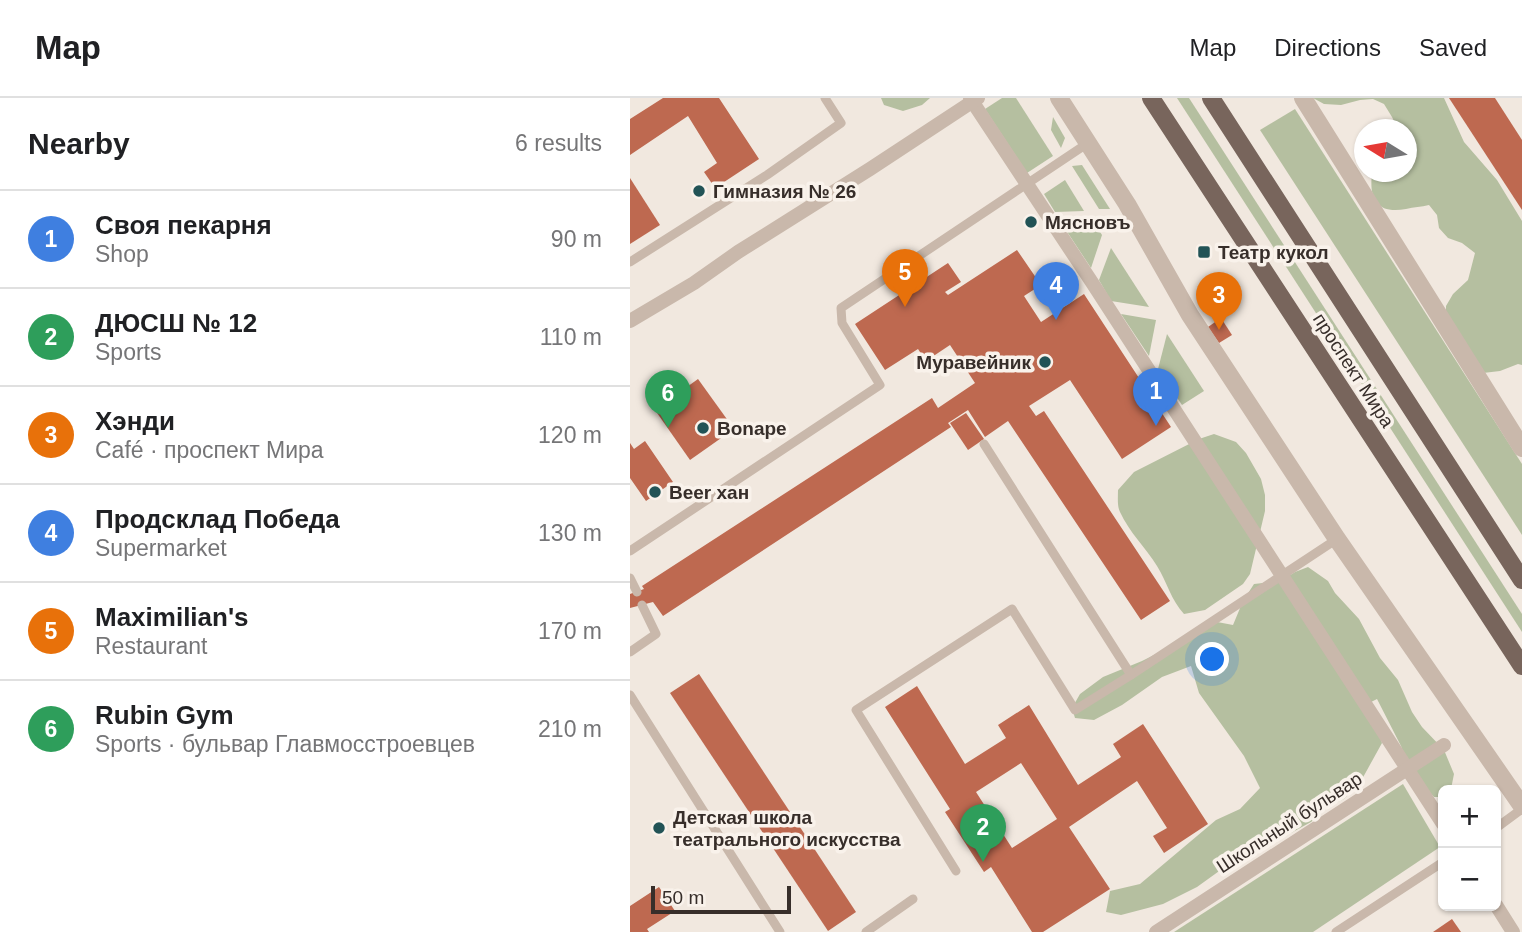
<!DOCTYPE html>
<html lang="en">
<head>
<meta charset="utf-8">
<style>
  body { margin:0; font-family:Helvetica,sans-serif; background:#f2f2f2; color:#202124 }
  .controls { position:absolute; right:21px; bottom:21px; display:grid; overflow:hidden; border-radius:10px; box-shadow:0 2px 5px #0004 }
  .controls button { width:63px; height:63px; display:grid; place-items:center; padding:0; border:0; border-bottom:2px solid #e0e0e0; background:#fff; color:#202124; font:35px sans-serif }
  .compass { position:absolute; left:724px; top:21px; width:63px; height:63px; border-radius:50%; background:#fff; box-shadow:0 2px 5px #0004; rotate:281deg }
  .scale { position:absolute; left:21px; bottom:18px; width:140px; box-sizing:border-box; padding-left:7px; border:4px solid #372e2a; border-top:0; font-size:19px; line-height:24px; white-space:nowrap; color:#372e2a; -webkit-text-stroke:5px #f9f2eb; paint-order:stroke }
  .you { position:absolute; left:583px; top:562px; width:24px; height:24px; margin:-18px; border:5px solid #fff; border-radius:50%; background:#1a73e8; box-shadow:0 0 0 10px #1a73e833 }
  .badge { display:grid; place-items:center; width:46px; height:46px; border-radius:50%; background:#1a73e8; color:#fff; font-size:23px; font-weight:700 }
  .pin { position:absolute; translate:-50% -58px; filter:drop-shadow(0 2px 4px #0008) }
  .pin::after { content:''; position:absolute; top:37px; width:24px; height:21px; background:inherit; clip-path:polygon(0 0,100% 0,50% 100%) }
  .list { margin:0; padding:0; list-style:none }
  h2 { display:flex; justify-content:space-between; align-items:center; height:91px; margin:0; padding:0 28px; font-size:30px }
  h2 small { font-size:23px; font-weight:400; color:#757577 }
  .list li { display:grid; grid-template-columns:46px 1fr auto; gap:21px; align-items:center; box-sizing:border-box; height:98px; padding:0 28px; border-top:2px solid #e0e0e0 }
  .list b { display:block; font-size:26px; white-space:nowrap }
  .list p { margin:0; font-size:23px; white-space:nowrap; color:#757577 }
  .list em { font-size:23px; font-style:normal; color:#757577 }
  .map { position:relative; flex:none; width:892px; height:834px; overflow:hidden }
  header { display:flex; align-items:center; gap:42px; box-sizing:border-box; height:98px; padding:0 35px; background:#fff; border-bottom:2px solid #e0e0e0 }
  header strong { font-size:33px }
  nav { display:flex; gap:38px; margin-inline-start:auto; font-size:24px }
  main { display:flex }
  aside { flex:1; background:#fff }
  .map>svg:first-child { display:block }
  .green { fill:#b5bfa0 }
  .building { fill:#be6950; fill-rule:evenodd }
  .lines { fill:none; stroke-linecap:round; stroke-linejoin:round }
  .service { stroke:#c9b8ab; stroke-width:9 }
  .pedestrian { stroke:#c9b8ab; stroke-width:14 }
  .minor { stroke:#c9b8ab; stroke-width:18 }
  .primary { stroke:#78655c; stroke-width:18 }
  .poi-dot { fill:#225356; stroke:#f9f2eb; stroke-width:2.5 }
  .labels { text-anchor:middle; stroke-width:7; stroke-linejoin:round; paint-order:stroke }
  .poi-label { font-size:19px; font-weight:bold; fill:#372e2a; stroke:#f9f2eb; text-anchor:start }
  .street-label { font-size:19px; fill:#372e2a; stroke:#f9f2eb }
</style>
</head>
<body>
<header>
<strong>Map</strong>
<nav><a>Map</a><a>Directions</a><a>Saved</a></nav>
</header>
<main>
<aside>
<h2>Nearby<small>6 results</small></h2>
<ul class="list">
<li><span class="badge" style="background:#3f7fe0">1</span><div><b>Своя пекарня</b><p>Shop</p></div><em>90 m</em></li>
<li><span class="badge" style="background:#2e9e5b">2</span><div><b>ДЮСШ № 12</b><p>Sports</p></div><em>110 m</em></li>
<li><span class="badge" style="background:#e8710a">3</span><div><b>Хэнди</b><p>Café · проспект Мира</p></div><em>120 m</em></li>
<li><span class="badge" style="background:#3f7fe0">4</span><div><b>Продсклад Победа</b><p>Supermarket</p></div><em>130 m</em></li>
<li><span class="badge" style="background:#e8710a">5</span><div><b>Maximilian's</b><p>Restaurant</p></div><em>170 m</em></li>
<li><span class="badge" style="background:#2e9e5b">6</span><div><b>Rubin Gym</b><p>Sports · бульвар Главмосстроевцев</p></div><em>210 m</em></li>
</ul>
</aside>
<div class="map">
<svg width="892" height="834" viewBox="0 0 892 834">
  <rect width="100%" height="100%" fill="#f1e8df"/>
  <g class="green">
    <polygon points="251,0 300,0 292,7 273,13 254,7"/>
    <polygon points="372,0 386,0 423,58 397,75 355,11"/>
    <polygon points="547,0 559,0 892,516 892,534"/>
    <path d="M683,0H814L834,44L867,82L892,123V267L888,266L870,273L853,275L816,223V208L823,196L838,182L845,155L832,145L818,140L809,130L807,117L799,107C791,109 784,109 776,111C746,116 739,101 742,74H776V32L768,31L762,19L754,6L743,1L730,2L711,7L694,6Z"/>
    <polygon points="665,11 892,366 892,437 630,32"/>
    <polygon points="423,19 435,40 431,50 421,32"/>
    <polygon points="452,67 480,111 469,111 442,68"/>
    <polygon points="435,82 454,113 425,114 414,96"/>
    <polygon points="463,123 472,137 461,170 432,126"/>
    <polygon points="481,150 519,209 481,203 469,182"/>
    <polygon points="491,216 526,222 519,258"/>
    <polygon points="537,236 574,293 552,307 528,271"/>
    <path d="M584,336L606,344L616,355L631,381L635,397V413L620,476L613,486L575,512L554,516C541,502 537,484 527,468C516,450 499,434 490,414C487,408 488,399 488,392L504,374L569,341Z"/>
    <polygon points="678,469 698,483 705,495 729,521 750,560 768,582 782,614 792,629 814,652 824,676 821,691 813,692 813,696 809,699 804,699 780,673 771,648 747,601 741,604 740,613 752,645 731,683 714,701 696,710 681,724 661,735 647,738 629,745 607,765 592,771 567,789 533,806 491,817 476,814 480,793 510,786 586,722 610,711 630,690 614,658 569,595 561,568 532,579 492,607 464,622 445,620 442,610 450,596 473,579 512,563 544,547 582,523 603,527 613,503 624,486 651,483 665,474"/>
    <polygon points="773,686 810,749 683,834 544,834"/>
  </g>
  <g class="building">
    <polygon points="33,0 89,0 129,61 85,90 74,74 87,65 58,18 0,57 0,21"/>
    <polygon points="819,0 865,0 892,42 892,112"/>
    <polygon points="0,80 30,127 0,146"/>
    <polygon points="401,116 408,127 401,132 394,121"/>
    <polygon points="387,152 411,187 394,198 411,224 454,196 541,329 492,361 440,282 399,308 406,318 414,313 540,503 511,522 378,323 355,339 338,312 318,325 321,329 33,518 23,504 0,510 0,496 14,491 12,488 302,300 308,310 345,285 320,247 296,263 288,251 255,272 225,226 318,165 331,184 315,194 318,197"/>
    <polygon points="591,220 602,237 589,245 578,229"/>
    <polygon points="68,281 104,331 60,362 25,312"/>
    <polygon points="336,315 354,341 338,352 320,325"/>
    <polygon points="15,343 43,384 16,403 0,380 0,345 4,351"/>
    <polygon points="69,576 226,814 198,833 40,595"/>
    <path d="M287,588L335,666L376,640L368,627L399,607L448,687L491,659L483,646L513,626L578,726L534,755L523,738L537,730L507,683L439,729L480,791L413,834H402L361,769L354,774L315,714L320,711L255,609ZM391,665L427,721L382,750L346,694Z"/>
    <polygon points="29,789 45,813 17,831 19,834 0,834 0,808"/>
    <polygon points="822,821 831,834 803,834"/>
  </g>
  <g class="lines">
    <g class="service">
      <polyline points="0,164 137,77 211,25 195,0"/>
      <polyline points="354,346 501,577 707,441"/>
      <polyline points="0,453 250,287 212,225 211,210 458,45"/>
      <polyline points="0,480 7,494"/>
      <polyline points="0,554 26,536 12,507"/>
      <polyline points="0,597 150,834"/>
      <polyline points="866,730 892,711"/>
      <polyline points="326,773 226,612 382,511 445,612 501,577"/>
      <polyline points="236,834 283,801"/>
      <polyline points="706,834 813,764"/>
    </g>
    <g class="pedestrian">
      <polyline points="340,0 463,186 813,726"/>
      <polyline points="0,223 64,185 108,154 240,71 348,0"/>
      <polyline points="866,807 883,834"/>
      <polyline points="526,834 814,647"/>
    </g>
    <g class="minor">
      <polyline points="429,0 497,106 560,217 707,441 892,708"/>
      <polyline points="673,0 892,350"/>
    </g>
    <g class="primary">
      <polyline points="521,0 892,568"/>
      <polyline points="581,0 892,482"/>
    </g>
  </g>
  <g class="poi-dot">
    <circle cx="69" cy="93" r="7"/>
    <circle cx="401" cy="124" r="7"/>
    <rect x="567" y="147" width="14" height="14" rx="3.5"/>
    <circle cx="415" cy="264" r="7"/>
    <circle cx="73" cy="330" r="7"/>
    <circle cx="25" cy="394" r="7"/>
    <circle cx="29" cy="730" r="7"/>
  </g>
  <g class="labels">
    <g class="poi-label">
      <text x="83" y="100">Гимназия № 26</text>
      <text x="415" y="131">Мясновъ</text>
      <text x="588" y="161">Театр кукол</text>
      <text x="401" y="271" text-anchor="end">Муравейник</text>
      <text x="87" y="337">Bonape</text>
      <text x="39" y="401">Beer хан</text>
      <text x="43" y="726">Детская школа<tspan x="43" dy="22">театрального искусства</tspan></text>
    </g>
    <g class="street-label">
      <text transform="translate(724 272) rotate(57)" y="7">проспект Мира</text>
      <text transform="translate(659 724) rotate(-33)" y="7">Школьный бульвар</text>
    </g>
  </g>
</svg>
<div class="controls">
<button>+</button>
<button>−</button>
</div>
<svg class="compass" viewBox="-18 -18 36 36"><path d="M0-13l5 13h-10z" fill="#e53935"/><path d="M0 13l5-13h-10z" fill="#757577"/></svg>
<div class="scale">50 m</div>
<div class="you"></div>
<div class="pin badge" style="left:526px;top:328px;background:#3f7fe0">1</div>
<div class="pin badge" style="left:353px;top:764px;background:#2e9e5b">2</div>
<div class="pin badge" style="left:589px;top:232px;background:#e8710a">3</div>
<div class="pin badge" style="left:426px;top:222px;background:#3f7fe0">4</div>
<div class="pin badge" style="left:275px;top:209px;background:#e8710a">5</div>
<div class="pin badge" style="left:38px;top:330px;background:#2e9e5b">6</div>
</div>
</main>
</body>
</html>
